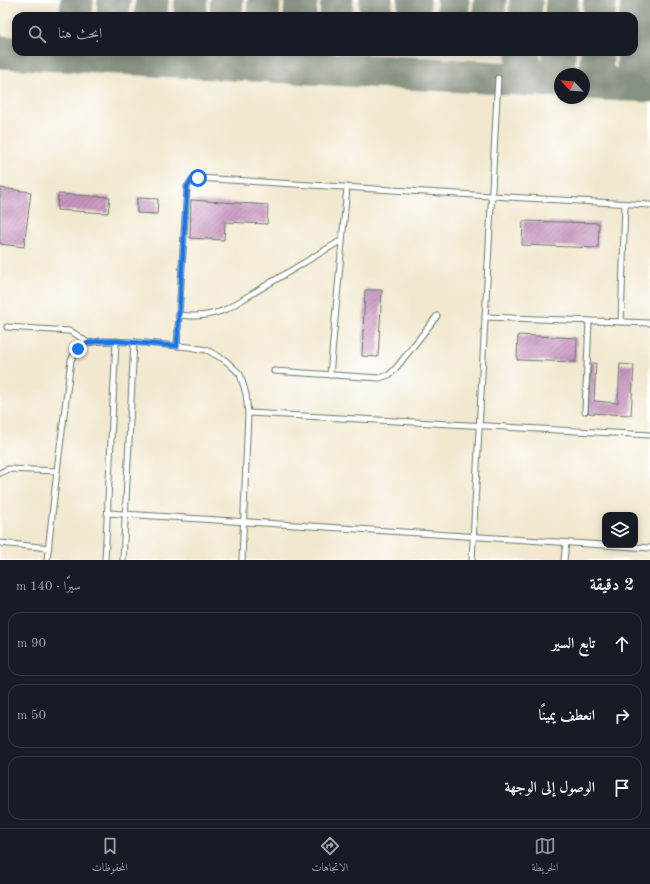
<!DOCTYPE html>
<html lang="ar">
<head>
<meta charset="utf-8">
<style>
  body { margin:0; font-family:"Old Standard TT",Amiri,serif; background:#20242c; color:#f1f3f6; direction:rtl }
  .controls { position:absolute; right:12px; bottom:12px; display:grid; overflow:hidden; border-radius:8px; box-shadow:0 2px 10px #0003 }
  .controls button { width:36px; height:36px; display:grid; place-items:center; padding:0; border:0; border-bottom:1px solid #363941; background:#171b24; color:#f1f3f6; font:20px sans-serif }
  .compass { position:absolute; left:554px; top:68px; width:36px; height:36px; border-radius:50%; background:#171b24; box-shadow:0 2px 10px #0003; rotate:296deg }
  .stop { position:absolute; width:12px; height:12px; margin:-9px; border:3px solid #1a73e8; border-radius:50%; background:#fff }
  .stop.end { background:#1a73e8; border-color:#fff; box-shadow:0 1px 4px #0008 }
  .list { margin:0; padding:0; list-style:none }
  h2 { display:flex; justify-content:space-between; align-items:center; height:52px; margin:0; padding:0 16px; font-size:17px }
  h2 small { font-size:13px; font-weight:400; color:#9ea1a6 }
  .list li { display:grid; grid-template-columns:26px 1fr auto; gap:12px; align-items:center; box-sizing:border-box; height:64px; margin:0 8px 8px; padding:0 8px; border:1px solid #363941; border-radius:12px }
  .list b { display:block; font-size:15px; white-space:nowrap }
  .list em { font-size:13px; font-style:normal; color:#9ea1a6 }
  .icon { flex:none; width:22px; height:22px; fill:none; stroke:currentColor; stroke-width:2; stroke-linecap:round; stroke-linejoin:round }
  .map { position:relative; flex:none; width:650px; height:560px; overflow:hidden; direction:ltr }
  .search { position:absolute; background:#171b24; box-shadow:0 2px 10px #0003; left:12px; right:12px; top:12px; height:44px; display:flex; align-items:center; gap:10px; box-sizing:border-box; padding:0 14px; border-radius:12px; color:#9ea1a6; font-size:15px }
  .sheet { height:268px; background:#171b24 }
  nav { display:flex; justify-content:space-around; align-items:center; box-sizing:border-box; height:56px; border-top:1px solid #363941; background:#171b24; font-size:11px; color:#9ea1a6 }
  nav a { display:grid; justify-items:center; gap:2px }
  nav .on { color:#8c9099 }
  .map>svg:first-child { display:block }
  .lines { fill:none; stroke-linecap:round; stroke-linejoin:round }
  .taxiway { stroke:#889282; stroke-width:33 }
  .building { fill:url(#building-hatch) }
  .lane-casing { stroke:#68796a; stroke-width:7 }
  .lane { stroke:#fff; stroke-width:5 }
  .route { stroke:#1a73e8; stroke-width:5 }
</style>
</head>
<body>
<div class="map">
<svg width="650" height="560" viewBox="0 0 650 560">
  <defs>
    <pattern id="building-hatch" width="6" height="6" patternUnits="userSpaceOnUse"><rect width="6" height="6" fill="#c794bf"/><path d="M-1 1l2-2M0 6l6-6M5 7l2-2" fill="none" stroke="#a17a9c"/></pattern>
  </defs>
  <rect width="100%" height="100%" fill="#fff"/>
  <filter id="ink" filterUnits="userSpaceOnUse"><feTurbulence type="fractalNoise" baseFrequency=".025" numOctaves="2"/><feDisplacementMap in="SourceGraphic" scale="8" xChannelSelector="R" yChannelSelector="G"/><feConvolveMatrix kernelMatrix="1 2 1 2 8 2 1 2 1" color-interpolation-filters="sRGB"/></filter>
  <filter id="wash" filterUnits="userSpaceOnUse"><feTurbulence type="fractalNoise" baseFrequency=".012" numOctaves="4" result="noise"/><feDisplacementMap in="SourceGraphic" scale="16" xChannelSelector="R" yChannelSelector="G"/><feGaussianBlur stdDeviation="0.9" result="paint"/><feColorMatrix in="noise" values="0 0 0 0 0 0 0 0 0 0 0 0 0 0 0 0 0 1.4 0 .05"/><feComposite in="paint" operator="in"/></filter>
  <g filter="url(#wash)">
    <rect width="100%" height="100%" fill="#f1e8cf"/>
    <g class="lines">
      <g class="taxiway">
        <polyline points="637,0 633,72 641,85"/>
        <polyline points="76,16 77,0"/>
        <polyline points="113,16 114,0"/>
        <polyline points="151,16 152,0"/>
        <polyline points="190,16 191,0"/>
        <polyline points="226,16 227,0"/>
        <polyline points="263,16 264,0"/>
        <polyline points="300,16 301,0"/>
        <polyline points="336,16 337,0"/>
        <polyline points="375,16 376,0"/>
        <polyline points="414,16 414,0"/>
        <polyline points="453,16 453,0"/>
        <polyline points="489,16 490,0"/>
        <polyline points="525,16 526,0"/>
        <polyline points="561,16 562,0"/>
        <polyline points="599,16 600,0"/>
        <polyline points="0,52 560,81"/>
        <polyline points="523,52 523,59 533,80"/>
        <polyline points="559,52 558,66 562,74"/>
        <polyline points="597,52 596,67 604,84"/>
        <polyline points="584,83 650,86"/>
      </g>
    </g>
    <g id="blocks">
      <g class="building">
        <polygon points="0,188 31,192 24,247 0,244"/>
        <polygon points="58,194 110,197 108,213 57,210"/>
        <polygon points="137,198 158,199 157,214 137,213"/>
        <polygon points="191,200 268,205 267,224 225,222 224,240 190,238"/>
        <polygon points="523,221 599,223 598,248 522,245"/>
        <polygon points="365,290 382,290 378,357 362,356"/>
        <polygon points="518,335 577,338 576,362 517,360"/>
        <polygon points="591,363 596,363 594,401 618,403 620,364 634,365 631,415 588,413"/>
      </g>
    </g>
  </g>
  <g filter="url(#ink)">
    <use href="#blocks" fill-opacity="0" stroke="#68796a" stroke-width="1"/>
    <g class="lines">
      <g class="lane-casing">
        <g id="lane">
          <path d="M179,315C198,317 207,316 225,310L342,240"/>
          <polyline points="485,317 650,323"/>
          <polyline points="621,322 625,204"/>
          <polyline points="7,327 69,331 74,333 88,343"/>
          <polyline points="177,346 187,187 191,181 198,178 491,196 650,205"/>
          <polyline points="274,371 379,378 389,375 396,368 437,316"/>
          <polyline points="330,375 347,187"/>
          <polyline points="585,411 589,321"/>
          <polyline points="248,413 650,435"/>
          <polyline points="0,473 8,469 57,471"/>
          <polyline points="108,513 650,548"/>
          <polyline points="0,543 49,548"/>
          <polyline points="47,560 57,471 71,360 78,349 88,343 101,341 134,342 189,347 207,350 225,360 240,374 246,394 248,413 242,560"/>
          <polyline points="105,560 116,341"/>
          <polyline points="123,560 134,342"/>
          <polyline points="472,560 498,78"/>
          <polyline points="564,560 566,543"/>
        </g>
      </g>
      <use href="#lane" class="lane"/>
    </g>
  </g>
  <g class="lines" filter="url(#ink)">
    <polyline class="route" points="78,349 88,343 100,341 116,341 177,346 187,187 191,181 198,178"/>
  </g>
</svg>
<div class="controls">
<button><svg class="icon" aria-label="layers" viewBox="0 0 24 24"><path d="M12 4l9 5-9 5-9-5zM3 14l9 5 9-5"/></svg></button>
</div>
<svg class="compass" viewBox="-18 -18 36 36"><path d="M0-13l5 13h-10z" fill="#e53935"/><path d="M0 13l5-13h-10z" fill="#9ea1a6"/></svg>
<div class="stop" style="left:198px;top:178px"></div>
<div class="stop end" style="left:78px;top:349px"></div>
<div class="search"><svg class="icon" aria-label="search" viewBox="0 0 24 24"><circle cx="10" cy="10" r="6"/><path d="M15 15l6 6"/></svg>ابحث هنا</div>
</div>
<section class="sheet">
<h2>2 دقيقة<small>سيرًا · 140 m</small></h2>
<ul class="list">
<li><svg class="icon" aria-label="ahead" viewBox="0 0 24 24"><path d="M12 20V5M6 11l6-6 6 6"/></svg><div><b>تابع السير</b></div><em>90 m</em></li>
<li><svg class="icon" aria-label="right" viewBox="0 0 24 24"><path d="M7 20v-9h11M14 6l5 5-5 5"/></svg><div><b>انعطف يمينًا</b></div><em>50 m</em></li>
<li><svg class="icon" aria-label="arrive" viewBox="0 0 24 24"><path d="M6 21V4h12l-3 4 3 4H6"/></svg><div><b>الوصول إلى الوجهة</b></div></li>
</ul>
</section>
<nav>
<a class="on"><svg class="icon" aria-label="map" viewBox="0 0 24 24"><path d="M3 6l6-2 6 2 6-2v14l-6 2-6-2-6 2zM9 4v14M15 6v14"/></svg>الخريطة</a>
<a><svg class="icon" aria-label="directions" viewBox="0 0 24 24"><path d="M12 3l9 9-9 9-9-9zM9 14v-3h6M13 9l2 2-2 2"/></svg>الاتجاهات</a>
<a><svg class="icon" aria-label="saved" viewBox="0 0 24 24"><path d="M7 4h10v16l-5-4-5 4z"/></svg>المحفوظات</a>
</nav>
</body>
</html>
